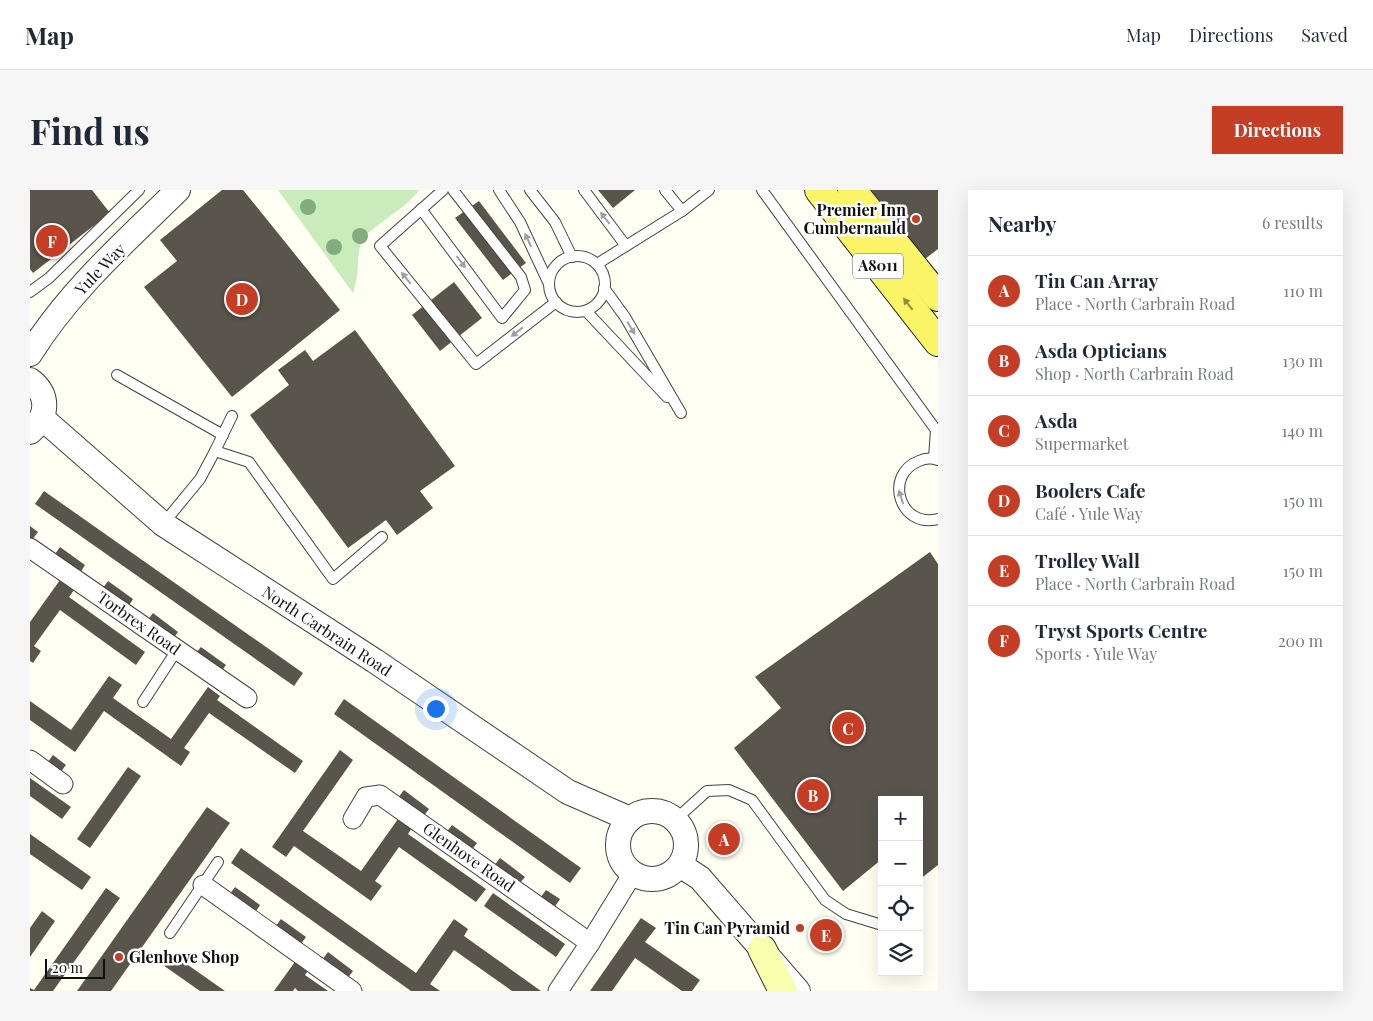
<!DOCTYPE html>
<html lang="en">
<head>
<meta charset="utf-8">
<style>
  body { margin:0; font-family:"Playfair Display",serif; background:#f6f6f7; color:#1f2937 }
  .controls { position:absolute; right:15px; bottom:15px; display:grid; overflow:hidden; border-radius:0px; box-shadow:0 5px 20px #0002 }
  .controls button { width:45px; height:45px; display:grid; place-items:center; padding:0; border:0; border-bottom:1px solid #e0e1e3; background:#fff; color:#1f2937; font:25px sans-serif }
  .scale { position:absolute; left:15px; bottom:12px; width:60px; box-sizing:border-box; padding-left:5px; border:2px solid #101010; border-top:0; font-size:14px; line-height:18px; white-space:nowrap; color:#101010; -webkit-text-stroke:4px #fff; paint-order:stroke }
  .you { position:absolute; left:405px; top:518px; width:18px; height:18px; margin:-12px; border:4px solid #fff; border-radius:50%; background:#1a73e8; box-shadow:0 0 0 8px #1a73e833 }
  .badge { display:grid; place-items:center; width:32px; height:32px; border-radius:50%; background:#c43d24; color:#fff; font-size:16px; font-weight:700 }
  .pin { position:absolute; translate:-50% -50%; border:2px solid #fff; box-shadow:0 1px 5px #0006 }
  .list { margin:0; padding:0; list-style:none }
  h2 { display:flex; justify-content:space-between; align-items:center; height:65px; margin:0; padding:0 20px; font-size:21px }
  h2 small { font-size:16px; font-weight:400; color:#747a83 }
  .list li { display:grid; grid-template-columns:32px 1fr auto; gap:15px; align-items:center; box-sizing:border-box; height:70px; padding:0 20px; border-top:1px solid #e0e1e3 }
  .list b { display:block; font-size:19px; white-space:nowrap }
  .list p { margin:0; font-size:16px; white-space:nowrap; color:#747a83 }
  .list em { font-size:16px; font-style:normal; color:#747a83 }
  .icon { flex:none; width:28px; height:28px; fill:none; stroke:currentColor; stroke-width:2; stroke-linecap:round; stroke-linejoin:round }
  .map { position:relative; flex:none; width:908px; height:801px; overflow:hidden; border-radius:0px }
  header { display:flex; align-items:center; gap:30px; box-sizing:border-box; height:70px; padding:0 25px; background:#fff; border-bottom:1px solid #e0e1e3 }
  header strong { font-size:24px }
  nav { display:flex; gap:28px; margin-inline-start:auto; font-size:18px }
  .intro { display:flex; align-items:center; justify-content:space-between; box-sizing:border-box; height:120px; padding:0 30px }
  h1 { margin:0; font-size:35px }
  .button { padding:12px 22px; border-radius:0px; background:#c43d24; color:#fff; font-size:18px; font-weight:700 }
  main { display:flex; gap:30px; padding:0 30px }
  aside { flex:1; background:#fff; border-radius:0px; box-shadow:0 5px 20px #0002 }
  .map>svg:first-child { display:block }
  .green { fill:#caebbb }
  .building { fill:#59544c }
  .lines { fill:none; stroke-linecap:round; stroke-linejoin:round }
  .service-casing { stroke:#434343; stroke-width:12 }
  .minor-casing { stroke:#434343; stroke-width:21 }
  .tertiary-casing { stroke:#434343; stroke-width:26 }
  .secondary-casing { stroke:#323232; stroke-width:30 }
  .primary-casing { stroke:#212121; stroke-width:30 }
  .service { stroke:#fff; stroke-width:10 }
  .minor { stroke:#fff; stroke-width:19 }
  .tertiary { stroke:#fff; stroke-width:24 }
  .secondary { stroke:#f8ffae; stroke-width:28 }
  .primary { stroke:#faf467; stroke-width:28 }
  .tree { fill:#83ad7e }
  .oneway { fill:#9f9f9f }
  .oneway2 { fill:#918d40 }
  .poi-dot { fill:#c43d24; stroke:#fff; stroke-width:2 }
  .labels { text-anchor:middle; stroke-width:5; stroke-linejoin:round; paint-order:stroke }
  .shield { fill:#fff; stroke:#585858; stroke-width:1 }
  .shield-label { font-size:15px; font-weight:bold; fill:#101010 }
  .poi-label { font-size:16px; font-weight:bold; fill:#101010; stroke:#fff; text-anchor:end }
  .street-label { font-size:16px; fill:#101010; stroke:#fff }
</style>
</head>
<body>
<header>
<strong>Map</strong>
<nav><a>Map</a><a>Directions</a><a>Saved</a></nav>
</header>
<div class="intro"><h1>Find us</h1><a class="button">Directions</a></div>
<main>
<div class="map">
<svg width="908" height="801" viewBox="0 0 908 801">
  <rect width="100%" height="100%" fill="#fffff3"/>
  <polygon class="green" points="248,0 390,0 376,14 334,46 329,60 327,88 323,103"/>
  <g class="building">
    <polygon points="0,0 62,0 80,23 3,83 0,79"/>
    <polygon points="192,0 213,0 310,120 202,207 114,97 147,71 130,50"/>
    <polygon points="568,0 605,0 583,18"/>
    <polygon points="841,0 908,0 908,59 895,69"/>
    <polygon points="449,11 496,73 473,90 425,28"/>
    <polygon points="424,92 452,128 410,161 382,125"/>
    <polygon points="325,140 425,276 390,301 403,318 367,345 356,330 318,358 220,225 259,195 248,180 275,160 283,171"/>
    <polygon points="14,301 273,483 264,496 5,314"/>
    <polygon points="0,336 8,342 2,350 0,349"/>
    <polygon points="30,357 55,375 50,383 25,364"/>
    <polygon points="900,362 908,374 908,675 889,690 889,610 852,610 852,669 813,701 704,558 751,518 725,487"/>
    <polygon points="30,390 44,400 39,407 115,462 106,475 30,420 4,456 11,461 3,473 0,471 0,432"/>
    <polygon points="78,391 103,409 98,417 73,398"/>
    <polygon points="123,423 148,442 142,450 117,431"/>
    <polygon points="171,457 196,475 190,483 165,464"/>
    <polygon points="79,486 92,495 83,508 141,549 178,497 190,506 187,510 273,571 265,583 179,523 154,558 160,562 151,576 74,521 45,562 0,530 0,511 41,540"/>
    <polygon points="314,509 551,678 540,693 304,524"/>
    <polygon points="310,560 323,570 273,641 331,681 368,629 382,638 378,644 456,699 446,712 369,657 345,691 352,696 341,711 264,656 256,667 242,657"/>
    <polygon points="23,565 36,575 30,583 17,573"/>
    <polygon points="98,577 111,586 60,658 47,649"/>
    <polygon points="0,588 41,617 32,629 0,606"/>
    <polygon points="374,600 399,619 393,627 368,608"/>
    <polygon points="177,617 200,633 81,801 47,801"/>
    <polygon points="422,635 447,653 441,661 416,643"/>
    <polygon points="0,644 61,687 52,700 0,664"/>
    <polygon points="211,658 386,783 424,729 438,739 434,746 511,801 482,801 424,760 400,794 410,801 381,801 201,673"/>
    <polygon points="470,668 495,687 489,694 464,676"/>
    <polygon points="205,697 230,715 225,723 200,704"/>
    <polygon points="76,698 90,708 23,801 0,801 0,798 4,800"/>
    <polygon points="516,700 530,709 524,718 510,708"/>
    <polygon points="463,703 535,754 526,767 454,716"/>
    <polygon points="12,721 25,731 0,767 0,738"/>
    <polygon points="611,728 626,738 615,752 670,790 662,801 652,801 605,768 582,801 560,801"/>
    <polygon points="251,729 276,747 270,755 245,737"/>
    <polygon points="138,761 195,801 170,801 130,773"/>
    <polygon points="298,762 323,781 317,789 292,770"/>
    <polygon points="267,769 279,779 275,785 298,801 268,801 265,798 263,801 244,801"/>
  </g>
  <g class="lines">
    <g class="service-casing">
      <g id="service">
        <polyline points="413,0 350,56 446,174 526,112"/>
        <polyline points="469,0 490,32 519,94"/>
        <polyline points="500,0 525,32 542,67"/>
        <polyline points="554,0 596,56"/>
        <polyline points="635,0 652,21"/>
        <polyline points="732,0 906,240 904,268"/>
        <polyline points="391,19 472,128 495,100 491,87 423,0"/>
        <circle cx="547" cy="94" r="28"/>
        <polyline points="567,74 652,21 679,0"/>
        <polyline points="574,98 595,127 651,223"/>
        <polyline points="0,102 19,88 109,0"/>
        <polyline points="556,121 637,207"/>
        <polyline points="87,185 193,245"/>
        <polyline points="185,261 219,272 303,389 352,347"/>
        <path d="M908,270C902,268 895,268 889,271C853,285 870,339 908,329"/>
        <polyline points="133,334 170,289 185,261 202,226"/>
        <polyline points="113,512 147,460"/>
        <polyline points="645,630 677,601 699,600 722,610 795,710 816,724 852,735"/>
        <polyline points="140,743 188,672"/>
      </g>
    </g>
    <g class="minor-casing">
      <g id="minor">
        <polyline points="0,358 217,508"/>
        <polyline points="0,570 33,594"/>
        <polyline points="323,629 336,607 350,605 560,753"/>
        <polyline points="173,695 322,801"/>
        <polyline points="528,801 560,753 603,683"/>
      </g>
    </g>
    <g class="tertiary-casing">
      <g id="tertiary">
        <path d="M0,164C39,101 96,51 148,0"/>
        <path d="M0,190C20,205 18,227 0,242"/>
        <polyline points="12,228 133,334 345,471 538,602 600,629"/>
        <circle cx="622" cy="655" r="34"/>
        <polyline points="650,675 670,688 768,801"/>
      </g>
    </g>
    <g class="secondary-casing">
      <polyline id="secondary" points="732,759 753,801"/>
    </g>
    <g class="primary-casing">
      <g id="primary">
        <polyline points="789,0 908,152"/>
        <polyline points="822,0 908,107"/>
      </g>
    </g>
    <use href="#service" class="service"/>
    <use href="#minor" class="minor"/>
    <use href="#tertiary" class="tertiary"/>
    <use href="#secondary" class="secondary"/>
    <use href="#primary" class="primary"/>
  </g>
  <g class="tree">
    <circle cx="278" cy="17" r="8"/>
    <circle cx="330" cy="46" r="8"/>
    <circle cx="304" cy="57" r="8"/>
  </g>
  <defs><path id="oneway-solid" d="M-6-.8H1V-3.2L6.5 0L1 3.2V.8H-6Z" transform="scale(1.25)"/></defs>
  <g class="oneway">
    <use href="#oneway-solid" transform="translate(575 28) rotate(-127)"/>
    <use href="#oneway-solid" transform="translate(498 50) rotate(-115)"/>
    <use href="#oneway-solid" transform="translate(431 72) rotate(53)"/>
    <use href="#oneway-solid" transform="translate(376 88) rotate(-129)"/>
    <use href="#oneway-solid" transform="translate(601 138) rotate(59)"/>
    <use href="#oneway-solid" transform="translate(487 142) rotate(142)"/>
    <use href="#oneway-solid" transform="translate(871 307) rotate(-107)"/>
  </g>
  <use class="oneway2" href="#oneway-solid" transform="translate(878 114) rotate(-128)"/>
  <g class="poi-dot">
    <circle cx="886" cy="29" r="5"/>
    <circle cx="770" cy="738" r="5"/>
    <circle cx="89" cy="767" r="5"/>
  </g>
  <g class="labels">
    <rect class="shield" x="823" y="63.5" width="50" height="25" rx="4"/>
    <g class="shield-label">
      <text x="848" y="81">A8011</text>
    </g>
    <g class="poi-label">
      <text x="876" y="26">Premier Inn<tspan x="876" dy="18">Cumbernauld</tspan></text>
      <text x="760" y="744">Tin Can Pyramid</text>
      <text x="99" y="773" text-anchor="start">Glenhove Shop</text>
    </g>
    <g class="street-label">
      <text transform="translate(70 79) rotate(-46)" y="6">Yule Way</text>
      <text transform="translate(109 433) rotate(35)" y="6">Torbrex Road</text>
      <text transform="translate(297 441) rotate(33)" y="6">North Carbrain Road</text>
      <text transform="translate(439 667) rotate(35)" y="6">Glenhove Road</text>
    </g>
  </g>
</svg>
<div class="controls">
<button>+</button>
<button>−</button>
<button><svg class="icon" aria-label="locate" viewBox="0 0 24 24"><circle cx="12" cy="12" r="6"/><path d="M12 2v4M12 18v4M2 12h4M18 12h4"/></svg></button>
<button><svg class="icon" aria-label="layers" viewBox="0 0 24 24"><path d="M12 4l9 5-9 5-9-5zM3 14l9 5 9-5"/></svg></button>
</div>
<div class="scale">20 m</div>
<div class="you"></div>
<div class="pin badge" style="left:694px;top:649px">A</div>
<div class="pin badge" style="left:783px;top:605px">B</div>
<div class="pin badge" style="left:818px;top:538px">C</div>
<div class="pin badge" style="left:212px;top:109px">D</div>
<div class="pin badge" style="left:796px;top:745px">E</div>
<div class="pin badge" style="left:22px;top:51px">F</div>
</div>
<aside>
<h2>Nearby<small>6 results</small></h2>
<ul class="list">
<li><span class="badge">A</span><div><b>Tin Can Array</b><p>Place · North Carbrain Road</p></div><em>110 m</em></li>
<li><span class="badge">B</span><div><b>Asda Opticians</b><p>Shop · North Carbrain Road</p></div><em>130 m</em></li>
<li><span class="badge">C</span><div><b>Asda</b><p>Supermarket</p></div><em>140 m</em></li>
<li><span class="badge">D</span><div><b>Boolers Cafe</b><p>Café · Yule Way</p></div><em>150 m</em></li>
<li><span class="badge">E</span><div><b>Trolley Wall</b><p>Place · North Carbrain Road</p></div><em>150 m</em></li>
<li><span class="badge">F</span><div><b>Tryst Sports Centre</b><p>Sports · Yule Way</p></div><em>200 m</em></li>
</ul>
</aside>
</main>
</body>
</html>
